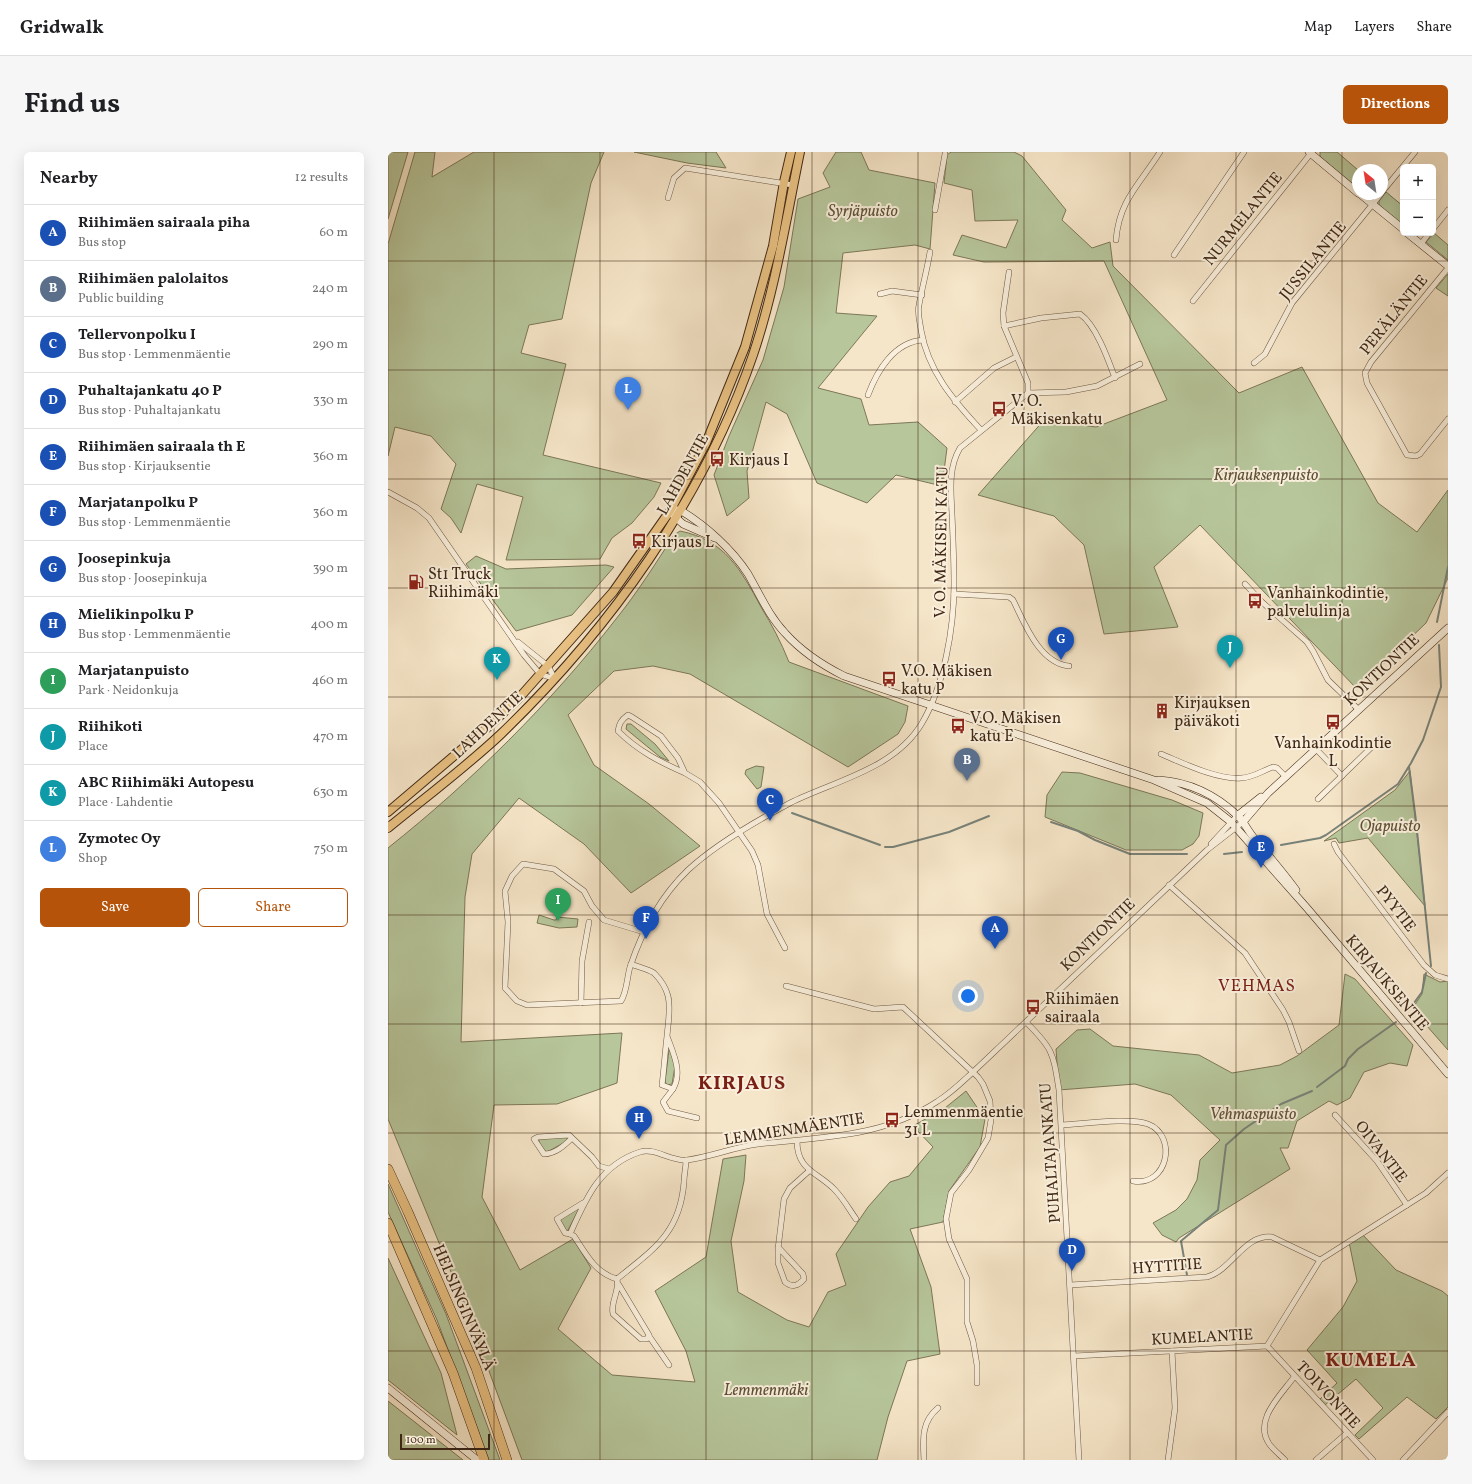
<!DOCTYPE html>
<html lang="en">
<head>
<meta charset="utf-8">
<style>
  body { margin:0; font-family:Vollkorn,serif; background:#f6f6f6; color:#202124 }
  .controls { position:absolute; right:12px; top:12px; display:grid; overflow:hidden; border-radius:6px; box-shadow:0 4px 16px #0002 }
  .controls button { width:36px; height:36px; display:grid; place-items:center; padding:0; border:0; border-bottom:1px solid #e0e0e0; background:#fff; color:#202124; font:20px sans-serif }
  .compass { position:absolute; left:964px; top:12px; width:36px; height:36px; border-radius:50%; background:#fff; box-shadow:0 4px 16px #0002; rotate:330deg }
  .scale { position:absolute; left:12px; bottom:10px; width:90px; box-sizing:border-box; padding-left:4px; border:2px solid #412815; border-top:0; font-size:11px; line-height:14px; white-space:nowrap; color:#412815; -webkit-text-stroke:3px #f9efdc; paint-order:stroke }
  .you { position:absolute; left:580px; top:844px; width:14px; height:14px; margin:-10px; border:3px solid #fff; border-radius:50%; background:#1a73e8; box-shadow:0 0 0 6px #1a73e833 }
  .badge { display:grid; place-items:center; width:26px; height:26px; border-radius:50%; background:#b45309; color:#fff; font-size:13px; font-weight:700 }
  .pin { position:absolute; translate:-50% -33px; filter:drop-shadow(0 1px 2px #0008) }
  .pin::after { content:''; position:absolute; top:21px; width:14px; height:12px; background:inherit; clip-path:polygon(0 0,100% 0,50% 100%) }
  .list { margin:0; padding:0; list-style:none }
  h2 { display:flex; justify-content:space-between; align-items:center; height:52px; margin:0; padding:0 16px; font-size:17px }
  h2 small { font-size:13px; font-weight:400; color:#757577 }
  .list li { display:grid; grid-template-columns:26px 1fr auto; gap:12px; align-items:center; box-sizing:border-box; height:56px; padding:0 16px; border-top:1px solid #e0e0e0 }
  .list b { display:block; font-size:15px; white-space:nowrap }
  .list p { margin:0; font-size:13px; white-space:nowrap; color:#757577 }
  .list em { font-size:13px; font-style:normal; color:#757577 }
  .actions { display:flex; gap:8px; padding:12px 16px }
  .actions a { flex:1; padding:9px 0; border:1px solid #b45309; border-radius:6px; text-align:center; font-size:14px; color:#b45309 }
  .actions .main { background:#b45309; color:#fff }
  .map { position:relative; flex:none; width:1060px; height:1308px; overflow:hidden; border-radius:6px }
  header { display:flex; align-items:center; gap:24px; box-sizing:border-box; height:56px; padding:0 20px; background:#fff; border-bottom:1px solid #e0e0e0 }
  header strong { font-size:19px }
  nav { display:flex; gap:22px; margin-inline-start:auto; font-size:14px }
  .intro { display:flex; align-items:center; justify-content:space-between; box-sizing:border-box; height:96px; padding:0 24px }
  h1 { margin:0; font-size:28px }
  .button { padding:10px 18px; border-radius:6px; background:#b45309; color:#fff; font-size:14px; font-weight:700 }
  main { display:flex; gap:24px; padding:0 24px }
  aside { flex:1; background:#fff; border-radius:6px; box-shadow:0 4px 16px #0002 }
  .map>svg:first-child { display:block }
  .green { fill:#b7c69b; stroke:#7c7758 }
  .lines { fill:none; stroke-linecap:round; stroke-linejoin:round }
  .stream { stroke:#788279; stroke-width:2 }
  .street-casing { stroke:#6e5842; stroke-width:6 }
  .secondary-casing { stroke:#412815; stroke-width:8 }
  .primary-casing { stroke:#412815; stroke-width:10 }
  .highway-casing { stroke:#412815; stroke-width:10 }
  .street { stroke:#f9efdc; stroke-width:5 }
  .secondary { stroke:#f9efdc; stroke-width:7 }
  .primary { stroke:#ebc384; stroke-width:8 }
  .highway { stroke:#ebc384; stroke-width:9 }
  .grid { fill:none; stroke:#412815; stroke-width:1; stroke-opacity:0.55 }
  .labels { text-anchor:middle; stroke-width:4; stroke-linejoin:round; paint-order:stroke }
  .park-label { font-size:16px; font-style:italic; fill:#5e5036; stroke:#f9efdc }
  .street-label { font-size:16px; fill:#412815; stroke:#f9efdc }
  .poi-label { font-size:16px; fill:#412815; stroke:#f9efdc; text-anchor:start }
  .neighbourhood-label { font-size:17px; letter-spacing:1px; fill:#7a1f14; stroke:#f9efdc }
  .district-label { font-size:20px; font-weight:bold; letter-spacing:1px; fill:#7a1f14; stroke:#f9efdc }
</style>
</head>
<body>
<header>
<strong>Gridwalk</strong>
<nav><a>Map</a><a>Layers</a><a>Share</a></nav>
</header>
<div class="intro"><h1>Find us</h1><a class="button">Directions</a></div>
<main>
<aside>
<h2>Nearby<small>12 results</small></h2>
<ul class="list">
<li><span class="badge" style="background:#1a4fb4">A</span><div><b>Riihimäen sairaala piha</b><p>Bus stop</p></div><em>60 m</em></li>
<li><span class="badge" style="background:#5c6f8a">B</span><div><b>Riihimäen palolaitos</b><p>Public building</p></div><em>240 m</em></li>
<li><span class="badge" style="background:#1a4fb4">C</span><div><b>Tellervonpolku I</b><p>Bus stop · Lemmenmäentie</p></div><em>290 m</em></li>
<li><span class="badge" style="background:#1a4fb4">D</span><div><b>Puhaltajankatu 40 P</b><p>Bus stop · Puhaltajankatu</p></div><em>330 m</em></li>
<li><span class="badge" style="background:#1a4fb4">E</span><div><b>Riihimäen sairaala th E</b><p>Bus stop · Kirjauksentie</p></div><em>360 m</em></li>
<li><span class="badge" style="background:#1a4fb4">F</span><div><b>Marjatanpolku P</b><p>Bus stop · Lemmenmäentie</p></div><em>360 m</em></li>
<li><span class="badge" style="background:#1a4fb4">G</span><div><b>Joosepinkuja</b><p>Bus stop · Joosepinkuja</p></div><em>390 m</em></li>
<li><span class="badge" style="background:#1a4fb4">H</span><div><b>Mielikinpolku P</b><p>Bus stop · Lemmenmäentie</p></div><em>400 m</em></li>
<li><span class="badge" style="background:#2e9e5b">I</span><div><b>Marjatanpuisto</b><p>Park · Neidonkuja</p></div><em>460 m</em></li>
<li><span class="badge" style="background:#0f9aa8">J</span><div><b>Riihikoti</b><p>Place</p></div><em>470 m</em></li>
<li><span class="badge" style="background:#0f9aa8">K</span><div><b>ABC Riihimäki Autopesu</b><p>Place · Lahdentie</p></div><em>630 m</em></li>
<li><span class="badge" style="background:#3f7fe0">L</span><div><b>Zymotec Oy</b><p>Shop</p></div><em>750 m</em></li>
</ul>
<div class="actions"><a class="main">Save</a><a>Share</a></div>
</aside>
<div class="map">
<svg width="1060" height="1308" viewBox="0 0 1060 1308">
  <rect width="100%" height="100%" fill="#f6e6c9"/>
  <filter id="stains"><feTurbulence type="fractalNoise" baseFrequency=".005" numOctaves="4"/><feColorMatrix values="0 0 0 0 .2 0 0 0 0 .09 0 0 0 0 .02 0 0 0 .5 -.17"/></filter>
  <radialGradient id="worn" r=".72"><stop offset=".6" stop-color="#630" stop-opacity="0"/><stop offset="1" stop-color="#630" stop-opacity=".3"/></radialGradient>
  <g class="green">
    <polygon points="0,0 20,0 0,67"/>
    <polygon points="27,0 47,0 44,25 86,0 216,0 203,31 174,167 141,173 133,201 178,212 155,303 273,331 266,345 244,371 224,386 212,407 118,408 135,345 89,332 73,381 63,366 53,357 68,312 43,284 7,275 0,304 0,92"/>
    <polygon points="246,0 328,0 338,16 299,11"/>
    <polygon points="448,0 473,0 481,18 547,31 542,97 527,93 455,101 448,161 489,164 430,236 473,247 481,273 530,270 559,296 554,334 508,323 479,351 429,331 399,262 378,250 359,319 361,346 339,364 326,323 341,284 375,208 396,135 410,47 442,35 435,21"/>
    <polygon points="563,0 626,0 634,4 678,58 674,68 704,96 722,90 725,114 851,241 914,215 990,351 1029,380 1060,338 1060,426 1038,471 969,537 812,373 766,415 790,475 716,482 696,393 666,364 590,343 656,268 708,275 779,248 716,109 596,110 565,103 574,83 618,96 630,68 587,69 584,38 556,31 559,3"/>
    <polygon points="932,0 949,0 970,18 970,36 932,5"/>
    <polygon points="998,40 1015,54 1015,74 991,53 991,49"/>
    <polygon points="1046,81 1060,93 1060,108 1038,90"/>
    <polygon points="1060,122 1060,144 1048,136"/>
    <path d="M292,379C337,388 353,418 373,455C384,473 393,490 401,510L520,554L517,570L510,582L460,615L302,522L265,514L226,519L180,563L206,613L261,652L312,694L243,741L196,692L131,646L84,702L77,745L73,890L234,881L229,931L169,952L106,953L94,1045L132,1118L185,1087L203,1116L170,1177L224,1223L307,1230L298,1199L267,1139L318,1105L335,1007L358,1003L356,1029L343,1089L350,1140L399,1168L421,1175L440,1140L458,1133L448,1102L480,1055L502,1030L521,1024L545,995L525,974L557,956L578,939L597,967L592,995L561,1039L555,1070L522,1077L543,1135L552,1202L519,1209L500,1265L489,1308H134L75,1149L0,967V696C84,629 162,552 228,467C249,441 268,411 286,383Z"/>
    <polygon points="88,404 118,417 218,413 226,415 184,463 128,479 78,412"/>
    <polygon points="239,572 243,572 267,592 281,609 272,605 238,577"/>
    <polygon points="368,614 376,615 373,635 369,637 357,622 358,618"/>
    <polygon points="1022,619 1037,754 980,686 951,691 948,686 936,689 1007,638"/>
    <polygon points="674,620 692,621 784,648 815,661 811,684 805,692 794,698 738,698 657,665 659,643"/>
    <polygon points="151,763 166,768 168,768 169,765 190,767 189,775 171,776 149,771"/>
    <polygon points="957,822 967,827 1025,893 1019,914 1002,911 976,920 962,946 949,953 941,949 909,969 900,996 892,996 902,1017 791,1086 788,1090 774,1083 765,1071 788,1058 799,1047 809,1028 812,1008 832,988 783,943 747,932 671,938 668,897 689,878 702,877 725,894 811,903 844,921 892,913 909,904 951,873"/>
    <polygon points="1036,822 1052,830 1060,829 1060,898 1024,857 1034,842"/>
    <polygon points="281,898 283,899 287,914 284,932 279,933 277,930"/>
    <polygon points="179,985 179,989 159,1000 155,998 151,991 151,987"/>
    <polygon points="0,1032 58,1162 112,1308 101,1308 49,1168 0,1060"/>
    <polygon points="191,1056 191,1057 179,1080 172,1071 172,1067"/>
    <polygon points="974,1082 1008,1118 1054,1139 1060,1144 1060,1255 1048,1267 1019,1245 971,1287 967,1283 995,1256 968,1227 937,1253 932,1247 949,1231 919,1198 955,1155 969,1129 961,1090"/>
    <polygon points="0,1106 53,1221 69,1283 0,1228"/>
    <polygon points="0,1249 75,1308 0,1308"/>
  </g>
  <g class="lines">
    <g class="stream">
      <polyline points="1049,470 1060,415"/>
      <polyline points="1021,615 1028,669 1043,814"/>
      <polyline points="404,661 492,693"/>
      <polyline points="663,670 690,679 707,688 742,702 799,702"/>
      <polyline points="893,693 932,686 938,683 1010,632 1023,611 1035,588 1053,535 1051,493"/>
      <polyline points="497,695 505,695 561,680 601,664"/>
      <polyline points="836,702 854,700"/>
      <polyline points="1023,855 1034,840 1038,821"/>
      <polyline points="929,935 957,914 960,907 970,897 1008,870"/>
      <polyline points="799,1123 793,1089 830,1058 838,993 856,977 893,952 924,939"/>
    </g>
    <g class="street-casing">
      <g id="street">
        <polyline points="994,40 1027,0"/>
        <polyline points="280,46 286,26 297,16 405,33"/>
        <polyline points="547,58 557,2"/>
        <polyline points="1045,77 1060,58"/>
        <path d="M728,88C731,48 752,32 772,0"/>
        <polyline points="1033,92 1041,81"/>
        <path d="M542,100C539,118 534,136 531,153C529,161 532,170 533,178C540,219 565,248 593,278"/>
        <polyline points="786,103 856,0"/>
        <polyline points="1060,116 983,210 977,221 979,231 1019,303 1028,304 1032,302 1060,267"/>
        <polyline points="492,142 504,139 534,143"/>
        <polyline points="805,149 924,0"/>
        <path d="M616,174L653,166L692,162C708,173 720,207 727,226"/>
        <polyline points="866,211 877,202 904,151 993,42"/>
        <polyline points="640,241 678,240 709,234 752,212"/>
        <path d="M480,243C489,219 506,190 535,188"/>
        <polyline points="567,250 606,216 628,205"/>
        <polyline points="0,340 29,356 41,366 136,503 152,522 167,527"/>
        <polyline points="857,432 874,450 919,490 925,499 940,528 970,557"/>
        <path d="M566,442L621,445L625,448C636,470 651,511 681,514"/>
        <polyline points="130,490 160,514 167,527"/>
        <polyline points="928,597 954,624"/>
        <path d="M773,602C795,611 829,628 853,626C864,626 874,619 885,615L889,616L898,625"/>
        <path d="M297,621C272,610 250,599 230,579C231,572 233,568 240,563L244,565L273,584L290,606L297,621L312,630L331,651L364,699L370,713L379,762L397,796"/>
        <polyline points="930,647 993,586"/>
        <polyline points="823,692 849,664"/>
        <polyline points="946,692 950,700 1036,813 1047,823 1060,827"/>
        <polyline points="781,733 857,801 895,858 901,870 911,899"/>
        <path d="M256,780L216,768L204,754L196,739L166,717L135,712L124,724L117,739L120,770L117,836L129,849L139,853L233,849C239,840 239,825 242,815C254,779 273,744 300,718C327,693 370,668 402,651C446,629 507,617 534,571C556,534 566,476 566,433C566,409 565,385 564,362C563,339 560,316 572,296L640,241V231L616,174L615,161L621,120"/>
        <path d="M243,812C250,815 260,817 266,821C272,827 278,836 280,844C283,856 280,872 279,884C277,901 276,917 274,933L285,937C295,920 285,901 279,884"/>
        <polyline points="398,834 486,857 515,855 590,925 595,932 602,949 603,968 600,986 581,1018 563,1041 558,1067 561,1087 579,1127 579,1170 585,1189 589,1213 589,1231"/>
        <polyline points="193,851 194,809 201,770"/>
        <path d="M638,870C665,897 665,900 671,938L691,1308"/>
        <polyline points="285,937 275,950 280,959 309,966"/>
        <polyline points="947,963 989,1009 1019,1053"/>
        <path d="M674,973C695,972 741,965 760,972C790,984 780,1035 745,1029"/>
        <path d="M184,986C176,994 167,1002 156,1002L146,987L150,985L181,983L204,1005L211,1014L221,1017"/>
        <path d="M409,989C409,1018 429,1020 446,1037C455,1046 461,1057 468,1067"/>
        <path d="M195,1051L169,1067L177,1081L182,1082C198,1046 212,1013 252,1000C267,995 283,1010 299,1008C323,1005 346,995 370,992C434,985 494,986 550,949C563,941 574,930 585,920L819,698L855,670"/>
        <path d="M182,1082L186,1084C198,1102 207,1121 229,1127C266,1097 292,1081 296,1030C296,1022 298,1016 298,1008"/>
        <path d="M390,1095L415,1122L416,1127C410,1134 404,1136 397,1130L390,1111V1097L396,1047L402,1036L421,1019"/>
        <path d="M229,1127C232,1139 222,1150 225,1162L253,1187H259L261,1183L231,1133"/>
        <path d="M682,1133L819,1125C844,1118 856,1082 884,1085L932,1108"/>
        <polyline points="261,1184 281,1213"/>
        <polyline points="879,1194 985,1308"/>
        <polyline points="686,1204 879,1194 932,1108 1038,1041 1060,1021"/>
        <path d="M536,1308C535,1288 533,1270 550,1256"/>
        <polyline points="780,1308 787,1256 784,1199"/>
        <path d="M897,1308C892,1303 886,1298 882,1293C864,1269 893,1243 906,1225"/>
        <polyline points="928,1308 959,1281"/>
        <polyline points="1015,1308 1060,1260"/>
      </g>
    </g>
    <g class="secondary-casing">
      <g id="secondary">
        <polyline points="921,0 970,41"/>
        <polyline points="972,42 1015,77"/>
        <polyline points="1019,81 1060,114"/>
        <path d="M288,358H292C317,373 344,397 360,422C372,443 381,464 397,481C414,500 434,513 456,524L766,628L819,651L843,670L919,756L1060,922"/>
        <polyline points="284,362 295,372 327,386"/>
        <path d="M771,628C801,630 828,643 850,664C856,670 860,679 866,686C880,703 895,720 908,738"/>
        <polyline points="849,664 873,645"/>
        <polyline points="855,670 880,641 1060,476"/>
        <polyline points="0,1236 89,1308"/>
      </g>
    </g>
    <g class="primary-casing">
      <g id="primary">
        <polyline points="0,660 100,575 131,546 225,440 282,359 318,291 357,195 385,94 396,30 403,0"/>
        <path d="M0,676C38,645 78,615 113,582C221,478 316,346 365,203C387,138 398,68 412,0"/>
      </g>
    </g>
    <g class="highway-casing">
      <g id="highway">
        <polyline points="0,674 0,675"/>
        <polyline points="0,1017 20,1060 88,1216 119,1308"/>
        <polyline points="0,1071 65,1221 96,1308"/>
      </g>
    </g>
    <use href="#street" class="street"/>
    <use href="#secondary" class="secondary"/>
    <use href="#primary" class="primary"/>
    <use href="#highway" class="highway"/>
  </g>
  <path class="grid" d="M106,0V1308M212,0V1308M318,0V1308M424,0V1308M530,0V1308M636,0V1308M742,0V1308M848,0V1308M954,0V1308M0,109H1060M0,218H1060M0,327H1060M0,436H1060M0,545H1060M0,654H1060M0,763H1060M0,872H1060M0,981H1060M0,1090H1060M0,1199H1060"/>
  <defs>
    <g id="bus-bare" transform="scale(1.2)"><path d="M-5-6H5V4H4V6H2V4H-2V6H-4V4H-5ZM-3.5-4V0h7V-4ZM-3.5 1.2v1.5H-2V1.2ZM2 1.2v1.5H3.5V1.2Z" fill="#8f2418" stroke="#f9efdc" stroke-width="2.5" paint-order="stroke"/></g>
    <g id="fuel-bare" transform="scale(1.2)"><path d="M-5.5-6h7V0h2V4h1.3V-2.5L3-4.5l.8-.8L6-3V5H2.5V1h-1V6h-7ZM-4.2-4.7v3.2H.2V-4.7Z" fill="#8f2418" stroke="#f9efdc" stroke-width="2.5" paint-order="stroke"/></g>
    <g id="building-bare" transform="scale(1.2)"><path d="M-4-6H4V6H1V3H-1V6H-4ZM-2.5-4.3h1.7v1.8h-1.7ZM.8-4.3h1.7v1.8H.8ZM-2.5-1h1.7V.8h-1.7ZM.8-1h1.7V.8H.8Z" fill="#8f2418" stroke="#f9efdc" stroke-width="2.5" paint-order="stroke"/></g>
  </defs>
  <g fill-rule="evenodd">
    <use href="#bus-bare" x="611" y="257"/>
    <use href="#bus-bare" x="329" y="307"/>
    <use href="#bus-bare" x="251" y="389"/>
    <use href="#fuel-bare" x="28" y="430"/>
    <use href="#bus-bare" x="867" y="449"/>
    <use href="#bus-bare" x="501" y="527"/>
    <use href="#building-bare" x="774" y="559"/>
    <use href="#bus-bare" x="945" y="570"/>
    <use href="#bus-bare" x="570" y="574"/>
    <use href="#bus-bare" x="645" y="855"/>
    <use href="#bus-bare" x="504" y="968"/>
  </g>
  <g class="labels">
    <g class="park-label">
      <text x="475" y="64">Syrjäpuisto</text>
      <text x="878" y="328">Kirjauksenpuisto</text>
      <text x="1002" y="679">Ojapuisto</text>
      <text x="865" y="967">Vehmaspuisto</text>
      <text x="378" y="1243">Lemmenmäki</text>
    </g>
    <g class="street-label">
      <text transform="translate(854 66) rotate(-51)" y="6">NURMELANTIE</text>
      <text transform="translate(924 108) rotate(-51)" y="6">JUSSILANTIE</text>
      <text transform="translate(1005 162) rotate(-51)" y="6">PERÄLÄNTIE</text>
      <text transform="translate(294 322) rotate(-61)" y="6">LAHDENTIE</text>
      <text transform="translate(552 390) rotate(-89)" y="6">V. O. MÄKISEN KATU</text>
      <text transform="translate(993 517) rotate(-43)" y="6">KONTIONTIE</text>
      <text transform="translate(99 572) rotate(-43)" y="6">LAHDENTIE</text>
      <text transform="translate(1009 756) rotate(52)" y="6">PYYTIE</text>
      <text transform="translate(709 782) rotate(-44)" y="6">KONTIONTIE</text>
      <text transform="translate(1000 830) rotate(50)" y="6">KIRJAUKSENTIE</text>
      <text transform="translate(406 976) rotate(-9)" y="6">LEMMENMÄENTIE</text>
      <text transform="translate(994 999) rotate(52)" y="6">OIVANTIE</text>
      <text transform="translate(661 1001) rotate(-94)" y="6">PUHALTAJANKATU</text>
      <text transform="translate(779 1113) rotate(-4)" y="6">HYTTITIE</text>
      <text transform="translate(77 1155) rotate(67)" y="6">HELSINGINVÄYLÄ</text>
      <text transform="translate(814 1184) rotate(-3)" y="6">KUMELANTIE</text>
      <text transform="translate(941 1242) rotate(47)" y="6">TOIVONTIE</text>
    </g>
    <g class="poi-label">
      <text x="623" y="254">V. O.<tspan x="623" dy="18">Mäkisenkatu</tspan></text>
      <text x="341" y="313">Kirjaus I</text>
      <text x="263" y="395">Kirjaus L</text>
      <text x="40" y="427">St1 Truck<tspan x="40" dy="18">Riihimäki</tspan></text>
      <text x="879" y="446">Vanhainkodintie,<tspan x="879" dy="18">palvelulinja</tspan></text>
      <text x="513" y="524">V.O. Mäkisen<tspan x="513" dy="18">katu P</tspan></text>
      <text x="786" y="556">Kirjauksen<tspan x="786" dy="18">päiväkoti</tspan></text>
      <text x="582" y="571">V.O. Mäkisen<tspan x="582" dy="18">katu E</tspan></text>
      <text x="945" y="596" text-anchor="middle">Vanhainkodintie<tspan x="945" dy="18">L</tspan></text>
      <text x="657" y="852">Riihimäen<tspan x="657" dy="18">sairaala</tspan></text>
      <text x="516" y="965">Lemmenmäentie<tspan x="516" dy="18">31 L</tspan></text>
    </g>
    <g class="neighbourhood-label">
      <text x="869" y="839">VEHMAS</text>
    </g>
    <g class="district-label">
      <text x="354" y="937">KIRJAUS</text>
      <text x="983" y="1214">KUMELA</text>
    </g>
  </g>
  <rect width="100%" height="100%" filter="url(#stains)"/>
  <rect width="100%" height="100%" fill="url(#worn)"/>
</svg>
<div class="controls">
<button>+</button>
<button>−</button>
</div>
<svg class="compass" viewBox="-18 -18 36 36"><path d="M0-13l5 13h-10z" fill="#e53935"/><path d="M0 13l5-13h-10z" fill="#757577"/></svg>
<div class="scale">100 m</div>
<div class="you"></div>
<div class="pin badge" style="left:607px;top:797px;background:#1a4fb4">A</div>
<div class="pin badge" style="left:579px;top:629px;background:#5c6f8a">B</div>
<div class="pin badge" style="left:382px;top:669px;background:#1a4fb4">C</div>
<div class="pin badge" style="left:684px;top:1119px;background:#1a4fb4">D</div>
<div class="pin badge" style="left:873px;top:716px;background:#1a4fb4">E</div>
<div class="pin badge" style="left:258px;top:787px;background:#1a4fb4">F</div>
<div class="pin badge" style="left:673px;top:508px;background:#1a4fb4">G</div>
<div class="pin badge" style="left:251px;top:987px;background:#1a4fb4">H</div>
<div class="pin badge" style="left:170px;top:769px;background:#2e9e5b">I</div>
<div class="pin badge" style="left:842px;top:516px;background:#0f9aa8">J</div>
<div class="pin badge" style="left:109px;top:528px;background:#0f9aa8">K</div>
<div class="pin badge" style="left:240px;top:258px;background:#3f7fe0">L</div>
</div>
</main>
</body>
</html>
